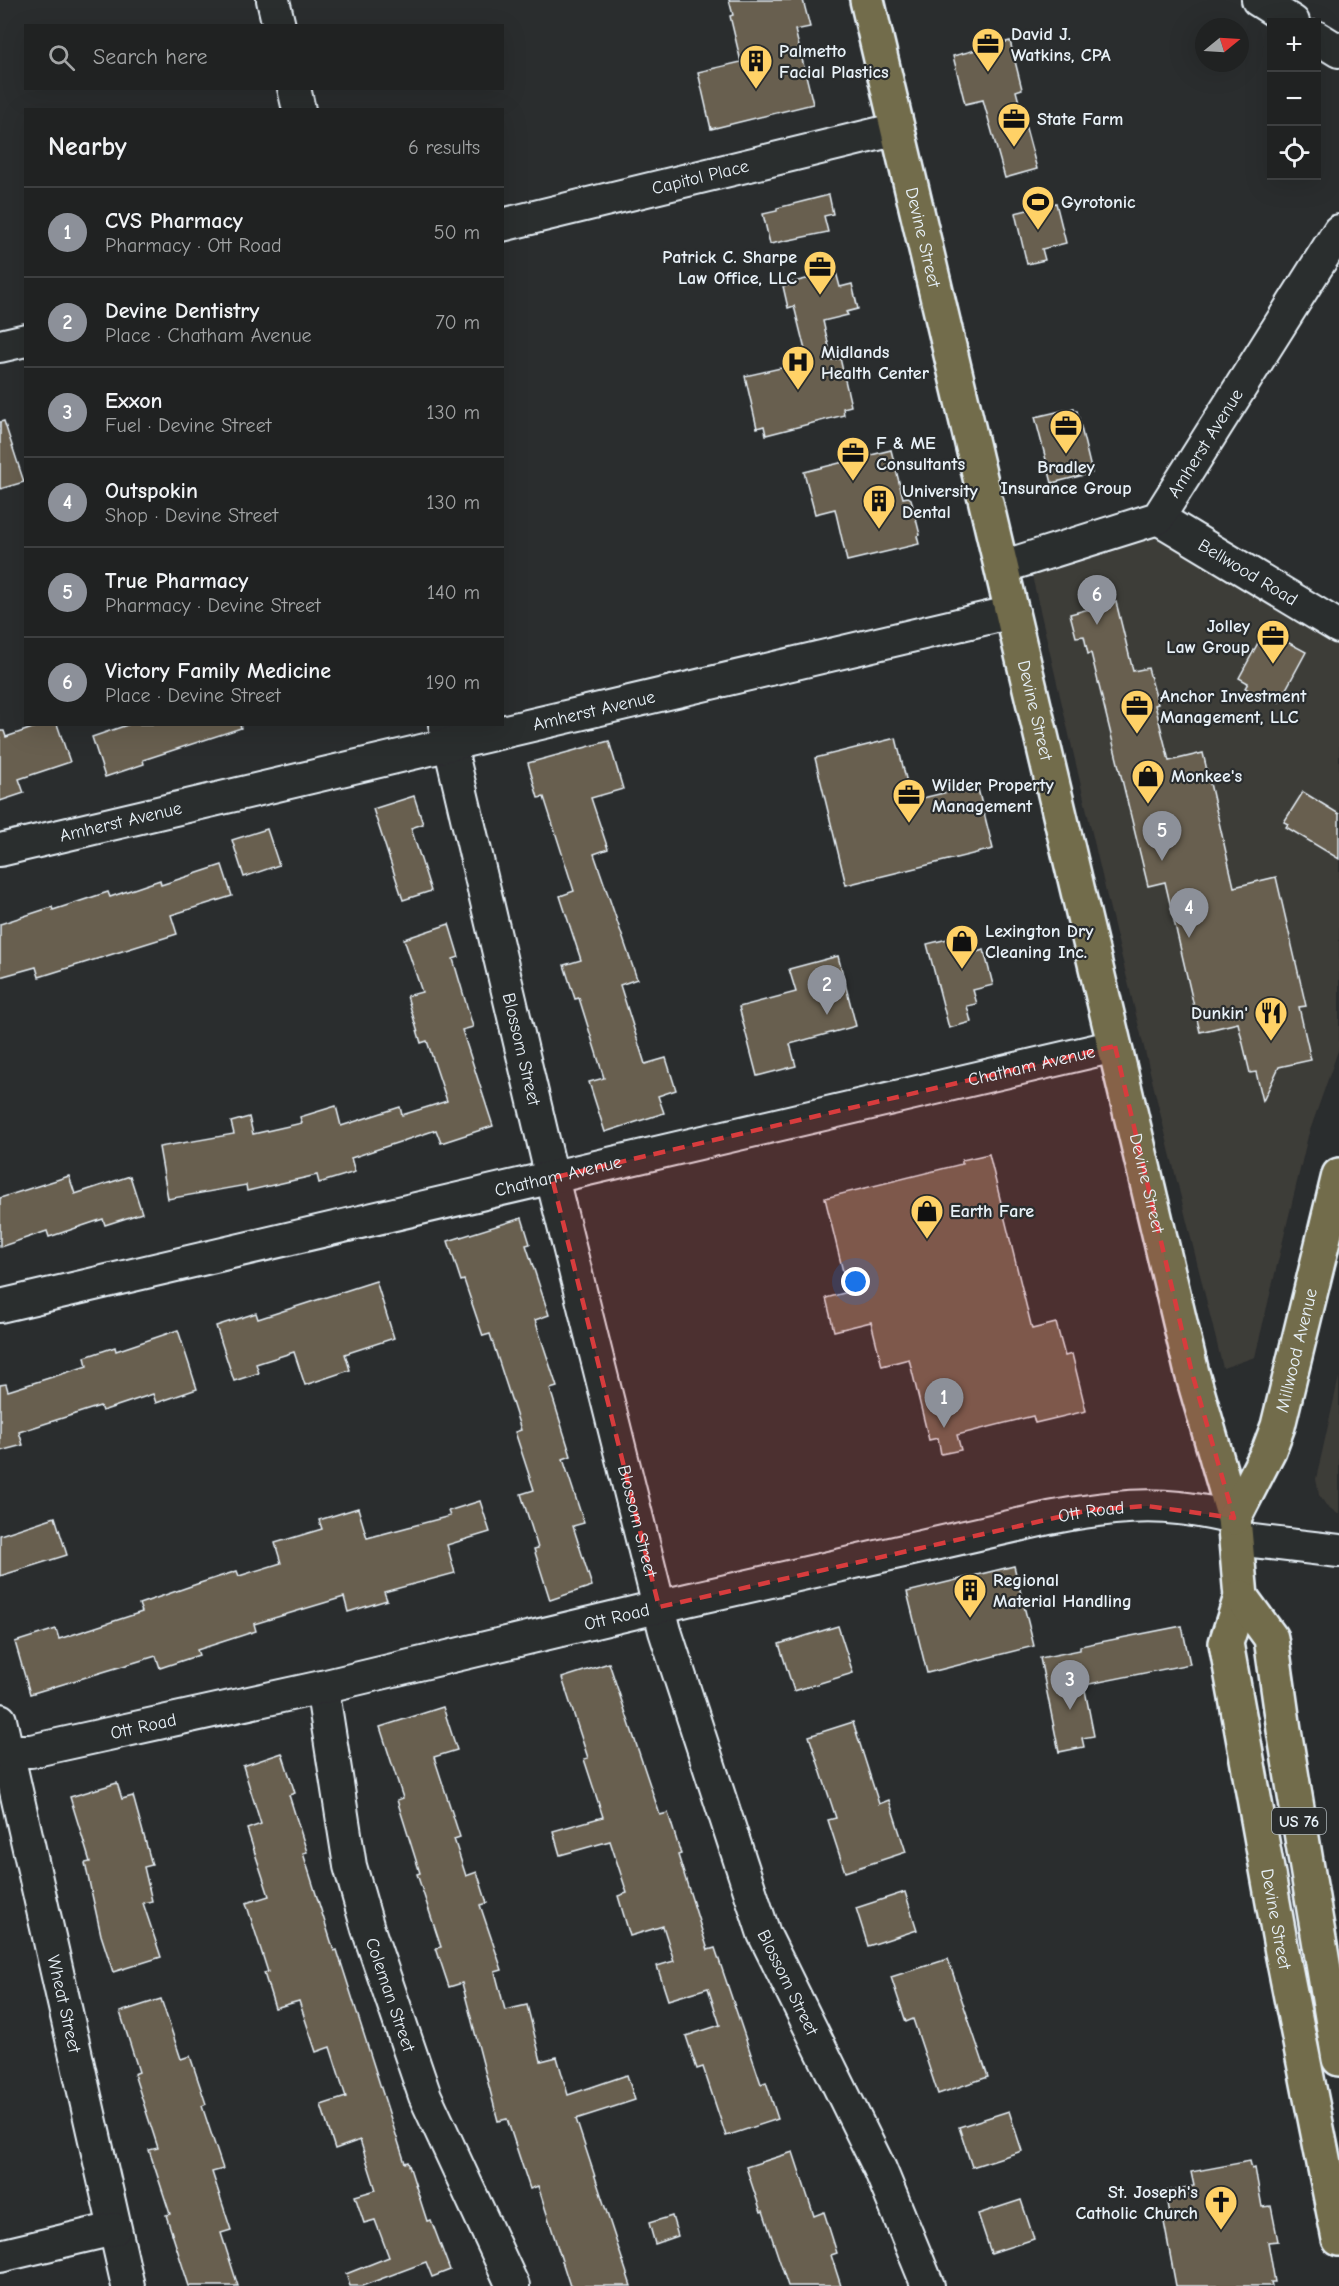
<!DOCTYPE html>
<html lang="en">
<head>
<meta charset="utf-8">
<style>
  body { margin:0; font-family:"Comic Neue",sans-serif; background:#282a2a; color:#f1f3f6 }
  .controls { position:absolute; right:18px; top:18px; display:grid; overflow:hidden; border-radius:0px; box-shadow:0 6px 24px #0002 }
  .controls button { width:54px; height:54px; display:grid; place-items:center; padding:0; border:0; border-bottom:2px solid #3d3f40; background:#202222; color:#f1f3f6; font:30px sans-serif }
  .compass { position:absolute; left:1195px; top:18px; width:54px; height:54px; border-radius:50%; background:#202222; box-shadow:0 6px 24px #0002; rotate:72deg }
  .you { position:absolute; left:856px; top:1282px; width:21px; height:21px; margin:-15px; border:4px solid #fff; border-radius:50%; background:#1a73e8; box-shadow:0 0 0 9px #1a73e833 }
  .badge { display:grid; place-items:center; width:39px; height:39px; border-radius:50%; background:#8c9099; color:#fff; font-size:20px; font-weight:700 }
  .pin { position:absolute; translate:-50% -50px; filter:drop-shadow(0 2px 3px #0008) }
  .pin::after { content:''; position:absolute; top:32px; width:21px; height:18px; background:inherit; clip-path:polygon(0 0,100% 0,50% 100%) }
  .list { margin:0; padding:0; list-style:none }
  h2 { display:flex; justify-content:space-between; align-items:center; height:78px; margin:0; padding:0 24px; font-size:26px }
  h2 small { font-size:20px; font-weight:400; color:#a2a4a5 }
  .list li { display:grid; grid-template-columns:39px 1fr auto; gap:18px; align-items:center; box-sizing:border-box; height:90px; padding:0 24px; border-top:2px solid #3d3f40 }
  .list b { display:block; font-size:22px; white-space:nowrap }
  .list p { margin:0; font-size:20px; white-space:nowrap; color:#a2a4a5 }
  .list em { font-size:20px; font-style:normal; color:#a2a4a5 }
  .icon { flex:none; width:33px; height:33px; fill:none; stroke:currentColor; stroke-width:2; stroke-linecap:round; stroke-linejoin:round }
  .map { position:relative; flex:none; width:1339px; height:2286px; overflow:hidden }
  .search { position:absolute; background:#202222; box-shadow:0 6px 24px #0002; left:24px; top:24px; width:480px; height:66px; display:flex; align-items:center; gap:15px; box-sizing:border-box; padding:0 21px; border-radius:0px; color:#a2a4a5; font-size:22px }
  .panel { position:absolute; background:#202222; box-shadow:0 6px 24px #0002; left:24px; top:108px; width:480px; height:618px; border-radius:0px }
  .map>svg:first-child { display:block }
  .built { fill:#3d3c38 }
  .building { fill:#685f50; stroke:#e8f1f8; stroke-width:1.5 }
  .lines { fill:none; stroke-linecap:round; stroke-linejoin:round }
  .minor-casing { stroke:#e8f1f8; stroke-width:36 }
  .major-casing { stroke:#e8f1f8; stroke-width:38 }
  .minor { stroke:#2a2d2e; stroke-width:32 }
  .major { stroke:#726c4b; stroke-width:33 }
  .marked { fill:#d83c3d; fill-opacity:0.2; stroke:#d83c3d; stroke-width:4.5; stroke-dasharray:12 8; stroke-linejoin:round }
  .labels { text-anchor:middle; stroke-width:4.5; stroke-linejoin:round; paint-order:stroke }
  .shield { fill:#2a2d2e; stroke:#afb6bb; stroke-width:1.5 }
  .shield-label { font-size:16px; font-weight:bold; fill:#e8f1f8 }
  .poi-label { font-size:18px; font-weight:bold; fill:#e8f1f8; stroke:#2a2d2e; text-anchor:start }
  .street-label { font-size:18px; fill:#e8f1f8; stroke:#2a2d2e }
</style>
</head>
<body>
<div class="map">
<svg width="1339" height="2286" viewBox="0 0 1339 2286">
  <rect width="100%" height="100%" fill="#2a2d2e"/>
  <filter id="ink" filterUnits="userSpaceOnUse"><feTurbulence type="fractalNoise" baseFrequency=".0167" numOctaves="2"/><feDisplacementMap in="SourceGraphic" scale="12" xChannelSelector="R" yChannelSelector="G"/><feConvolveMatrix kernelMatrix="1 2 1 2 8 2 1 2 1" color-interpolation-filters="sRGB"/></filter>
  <g filter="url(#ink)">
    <g class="built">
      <polygon points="1164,532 1339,639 1339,1048 1308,1136 1255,1357 1223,1368 1107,897 1032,576"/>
      <polygon points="1339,1377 1339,1515 1326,1505 1319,1495 1316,1479"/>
    </g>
    <g class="building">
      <polygon points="729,0 803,0 810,27 795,30 813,104 711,129 698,72 741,62 730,16 733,15"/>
      <polygon points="1010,41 1022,89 1016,91 1037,169 1005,178 983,100 965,104 953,56"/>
      <polygon points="829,195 833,214 824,216 828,232 770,244 763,214 777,211 777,208"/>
      <polygon points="1056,203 1066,243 1042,249 1045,260 1027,264 1015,213"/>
      <polygon points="836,272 840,287 852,284 858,309 846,312 848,315 823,321 832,360 840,358 851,406 843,408 844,415 766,435 764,426 757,428 745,376 808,362 794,306 788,308 783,286 789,285 789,283"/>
      <polygon points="1074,408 1075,412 1077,411 1092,473 1052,483 1035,417"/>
      <polygon points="4,421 24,482 0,489 0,422"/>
      <polygon points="891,450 903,498 908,497 911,499 920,535 917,536 919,544 847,561 835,509 815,514 804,472"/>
      <polygon points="1116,602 1133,671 1148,668 1158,704 1155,705 1169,761 1203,753 1234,887 1276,877 1306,1006 1299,1007 1311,1060 1279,1067 1263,1101 1256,1072 1250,1073 1238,1023 1200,1032 1165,882 1148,886 1091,653 1088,654 1084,636 1076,637 1070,614"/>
      <polygon points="1265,630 1306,652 1279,702 1267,695 1265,699 1245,688 1248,683 1239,678"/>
      <polygon points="44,724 57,724 70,762 19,779 24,793 0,801 0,731 4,731 6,737"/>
      <polygon points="130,724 240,724 241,728 143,760 144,764 105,777 92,737"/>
      <polygon points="896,738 908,787 923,798 977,785 993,849 846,885 815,758"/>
      <polygon points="609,741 623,789 591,798 608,849 594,854 637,979 620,985 645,1064 666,1058 676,1090 658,1096 664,1113 605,1132 589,1082 604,1078 579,998 575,999 564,965 581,960 560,896 574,891 544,797 538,798 528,763"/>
      <polygon points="1303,792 1339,814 1339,859 1286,827 1288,824 1284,822"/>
      <polygon points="414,796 423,824 411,828 431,891 403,900 373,809"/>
      <polygon points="267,829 279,865 244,877 232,840"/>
      <polygon points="222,865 232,896 171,915 177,934 39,977 36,967 0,977 0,924 52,907 53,910 108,892 110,897 160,880 161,885"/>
      <polygon points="449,924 459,957 453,959 473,1027 462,1030 493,1126 441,1143 436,1130 351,1158 355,1172 319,1183 317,1175 247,1191 246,1185 168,1199 159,1147 234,1134 231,1122 249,1117 253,1134 302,1123 300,1117 336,1106 341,1126 400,1107 402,1115 447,1101 427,1041 421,1043 407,996 422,992 404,939"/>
      <polygon points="960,936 964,955 984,950 993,985 973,990 977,1004 967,1006 971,1022 949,1028 927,944"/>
      <polygon points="838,956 856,1026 790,1044 796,1066 757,1076 739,1007 796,992 789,969"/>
      <polygon points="989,1154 1032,1329 1056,1323 1065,1356 1072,1354 1086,1411 1035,1423 1033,1416 957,1435 961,1450 941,1454 938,1438 929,1440 909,1359 882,1366 871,1322 834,1331 826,1298 848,1292 825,1198 962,1164 962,1160"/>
      <polygon points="69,1176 75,1194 130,1176 142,1213 105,1225 103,1219 49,1237 47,1231 0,1247 0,1198"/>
      <polygon points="522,1218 530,1244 526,1245 549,1315 535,1320 557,1387 550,1389 571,1456 563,1459 584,1523 573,1526 592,1586 550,1600 534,1549 538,1548 521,1494 534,1490 515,1432 521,1430 490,1334 483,1336 464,1280 461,1281 448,1241"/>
      <polygon points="376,1281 394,1338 345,1354 350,1370 305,1385 294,1352 256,1364 259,1373 234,1381 216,1326 256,1313 258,1319"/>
      <polygon points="178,1330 197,1389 156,1403 153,1394 102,1411 100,1406 19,1432 23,1445 0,1451 0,1385 6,1384 8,1391 87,1366 85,1357 115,1347 116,1351"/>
      <polygon points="480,1501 490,1532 447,1545 455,1573 384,1592 387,1600 348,1612 344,1597 254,1624 256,1631 197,1650 199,1655 160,1668 156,1656 30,1694 15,1642 56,1629 59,1639 142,1612 139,1604 197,1584 237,1571 239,1576 281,1563 275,1543 322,1529 319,1520 358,1508 367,1538 450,1516 448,1511"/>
      <polygon points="55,1517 67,1555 0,1576 0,1535"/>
      <polygon points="1014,1566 1034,1646 927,1673 907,1592"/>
      <polygon points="838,1626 853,1673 794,1691 779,1644"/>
      <polygon points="1182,1626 1190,1664 1084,1685 1094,1736 1082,1738 1084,1747 1059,1752 1040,1658 1080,1650 1080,1646"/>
      <polygon points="609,1663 660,1815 668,1813 681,1854 678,1855 708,1950 715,1948 761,2084 766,2082 778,2119 726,2136 703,2067 697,2069 686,2036 720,2025 708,1988 668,2000 657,1966 674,1961 663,1926 630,1936 618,1896 627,1893 610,1841 560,1855 553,1831 603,1817 584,1759 588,1758 562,1678"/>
      <polygon points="443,1707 457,1750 434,1757 460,1837 454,1839 466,1876 477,1872 487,1903 480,1905 502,1970 495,1972 505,2010 527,2005 541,2061 557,2057 568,2095 627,2075 635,2100 576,2119 631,2286 570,2286 538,2186 530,2189 507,2119 498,2121 462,1983 449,1987 436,1948 441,1947 417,1874 420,1873 397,1800 403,1798 380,1727"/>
      <polygon points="853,1722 879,1804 889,1800 906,1852 845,1872 828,1820 836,1818 809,1736"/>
      <polygon points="282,1753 295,1793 289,1795 307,1852 303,1853 334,1951 337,1950 405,2163 408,2162 427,2221 431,2220 450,2270 432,2277 426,2262 362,2286 350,2286 346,2274 389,2257 375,2220 364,2223 355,2196 376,2190 360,2140 335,2149 321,2105 346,2097 330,2047 316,2052 299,2001 275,2008 264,1973 268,1972 246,1903 269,1896 247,1829 261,1824 243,1766"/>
      <polygon points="117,1783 122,1799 133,1796 152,1865 144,1867 152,1901 143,1903 161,1957 113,1972 101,1935 85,1863 90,1862 70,1797"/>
      <polygon points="905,1892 917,1930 868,1946 856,1908"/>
      <polygon points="948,1959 988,2077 938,2094 913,2019 906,2022 891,1977"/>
      <polygon points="161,1999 181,2059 190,2056 206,2104 202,2106 223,2169 212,2172 231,2230 221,2233 238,2286 189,2286 166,2215 170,2214 149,2150 158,2148 134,2074 139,2072 120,2012"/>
      <polygon points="1009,2111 1022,2151 972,2167 959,2127"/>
      <polygon points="793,2152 814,2216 824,2212 837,2253 831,2255 841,2286 788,2286 763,2211 761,2212 746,2167"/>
      <polygon points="1250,2161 1252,2169 1255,2168 1262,2207 1271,2206 1278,2241 1268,2242 1275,2282 1271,2282 1272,2286 1176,2286 1164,2222 1171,2220 1166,2191 1194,2186 1191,2172"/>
      <polygon points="1021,2200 1034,2239 991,2253 978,2214"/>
      <polygon points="672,2216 678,2236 655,2244 649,2223"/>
    </g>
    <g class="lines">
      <g class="minor-casing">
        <g id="minor">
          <polyline points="273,0 279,26"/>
          <polyline points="1258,0 1293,22"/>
          <polyline points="1316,37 1339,51"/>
          <polyline points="294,88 299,110"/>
          <path id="s1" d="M502,225L898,129"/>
          <polyline points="0,346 26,340"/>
          <path id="s2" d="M1158,518L1339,627"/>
          <path id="s3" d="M1002,567L1158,518L1339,231"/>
          <path id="s4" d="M445,724L552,1178L665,1631L764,1934L880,2169L928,2286"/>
          <path id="s5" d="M0,850L1013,612"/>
          <path id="s6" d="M0,1306L1115,1046"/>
          <polyline points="1236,1539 1339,1551"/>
          <path id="s7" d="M322,1687L350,1866L368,1929L425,2096L513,2286"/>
          <path id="s8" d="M0,1720L128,2286"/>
          <path id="s9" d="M0,1751H31L322,1687L687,1600L1049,1518C1092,1510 1135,1503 1179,1508C1197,1510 1216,1514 1234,1518"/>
          <polyline points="0,2256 114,2229"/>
        </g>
      </g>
      <g class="major-casing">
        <g id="major">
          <path id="s10" d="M867,0L1192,1373L1234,1518L1241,1597L1226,1643L1282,1952L1339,2239"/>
          <path id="s11" d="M1234,1518L1269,1450L1278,1426L1339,1175"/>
          <polyline points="1241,1597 1271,1638 1284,1730 1339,2059"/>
        </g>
      </g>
      <use href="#minor" class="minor"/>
      <use href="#major" class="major"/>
    </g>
  </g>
  <path class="marked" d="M1115,1046L1192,1373L1234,1518L1147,1506L1090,1510L659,1607L552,1178Z"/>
  <defs>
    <g id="office-pin" transform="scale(1.725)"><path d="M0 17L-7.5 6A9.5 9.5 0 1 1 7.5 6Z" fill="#ffd166" stroke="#2a2d2e"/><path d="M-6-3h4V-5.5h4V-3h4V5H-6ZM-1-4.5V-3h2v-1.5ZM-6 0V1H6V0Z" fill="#111"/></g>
    <g id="building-pin" transform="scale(1.725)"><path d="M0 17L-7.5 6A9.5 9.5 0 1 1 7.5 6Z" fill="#ffd166" stroke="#2a2d2e"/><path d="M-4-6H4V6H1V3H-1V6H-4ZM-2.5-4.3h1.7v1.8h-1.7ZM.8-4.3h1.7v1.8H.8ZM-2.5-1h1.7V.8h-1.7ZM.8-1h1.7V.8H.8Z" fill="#111"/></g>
    <g id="stadium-pin" transform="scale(1.725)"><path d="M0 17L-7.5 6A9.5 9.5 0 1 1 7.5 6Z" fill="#ffd166" stroke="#2a2d2e"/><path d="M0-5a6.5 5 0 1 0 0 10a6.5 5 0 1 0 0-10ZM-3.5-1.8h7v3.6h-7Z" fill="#111"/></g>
    <g id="hospital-pin" transform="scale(1.725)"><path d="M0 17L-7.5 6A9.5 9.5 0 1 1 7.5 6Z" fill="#ffd166" stroke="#2a2d2e"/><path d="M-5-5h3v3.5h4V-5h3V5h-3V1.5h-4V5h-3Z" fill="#111"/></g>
    <g id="shop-pin" transform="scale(1.725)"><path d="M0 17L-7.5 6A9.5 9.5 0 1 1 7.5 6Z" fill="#ffd166" stroke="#2a2d2e"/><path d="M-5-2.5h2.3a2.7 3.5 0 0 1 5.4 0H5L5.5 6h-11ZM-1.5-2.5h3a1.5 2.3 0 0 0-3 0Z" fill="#111"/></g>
    <g id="restaurant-pin" transform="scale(1.725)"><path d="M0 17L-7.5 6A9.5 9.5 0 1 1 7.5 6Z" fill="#ffd166" stroke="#2a2d2e"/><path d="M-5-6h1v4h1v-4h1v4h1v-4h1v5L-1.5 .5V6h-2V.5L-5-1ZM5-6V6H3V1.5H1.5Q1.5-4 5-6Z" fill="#111"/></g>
    <g id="church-pin" transform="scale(1.725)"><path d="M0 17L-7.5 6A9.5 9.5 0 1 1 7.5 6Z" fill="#ffd166" stroke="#2a2d2e"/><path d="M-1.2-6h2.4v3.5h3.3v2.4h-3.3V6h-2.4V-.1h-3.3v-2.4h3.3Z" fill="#111"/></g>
  </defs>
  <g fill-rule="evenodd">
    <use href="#office-pin" x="988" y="44"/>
    <use href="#building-pin" x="756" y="61"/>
    <use href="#office-pin" x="1014" y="119"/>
    <use href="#stadium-pin" x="1038" y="202"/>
    <use href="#office-pin" x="820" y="267"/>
    <use href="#hospital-pin" x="798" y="362"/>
    <use href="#office-pin" x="1066" y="426"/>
    <use href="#office-pin" x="853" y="453"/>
    <use href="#building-pin" x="879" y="501"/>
    <use href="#office-pin" x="1273" y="636"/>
    <use href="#office-pin" x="1137" y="706"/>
    <use href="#shop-pin" x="1148" y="776"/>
    <use href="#office-pin" x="909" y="795"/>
    <use href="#shop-pin" x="962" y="941"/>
    <use href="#restaurant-pin" x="1271" y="1013"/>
    <use href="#shop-pin" x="927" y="1211"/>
    <use href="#building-pin" x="970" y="1590"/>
    <use href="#church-pin" x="1221" y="2202"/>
  </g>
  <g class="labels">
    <rect class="shield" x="1272" y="1808" width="54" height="26" rx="4.5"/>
    <g class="shield-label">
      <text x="1299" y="1827">US 76</text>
    </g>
    <g class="poi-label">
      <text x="1011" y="40">David J.<tspan x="1011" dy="21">Watkins, CPA</tspan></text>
      <text x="779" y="57">Palmetto<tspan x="779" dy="21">Facial Plastics</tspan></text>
      <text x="1037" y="125">State Farm</text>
      <text x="1061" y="208">Gyrotonic</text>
      <text x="797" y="263" text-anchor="end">Patrick C. Sharpe<tspan x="797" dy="21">Law Office, LLC</tspan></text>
      <text x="821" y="358">Midlands<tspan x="821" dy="21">Health Center</tspan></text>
      <text x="876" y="449">F &amp; ME<tspan x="876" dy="21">Consultants</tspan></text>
      <text x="1066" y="473" text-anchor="middle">Bradley<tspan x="1066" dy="21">Insurance Group</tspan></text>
      <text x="902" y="497">University<tspan x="902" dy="21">Dental</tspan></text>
      <text x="1250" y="632" text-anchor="end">Jolley<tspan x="1250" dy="21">Law Group</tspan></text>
      <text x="1160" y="702">Anchor Investment<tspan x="1160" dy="21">Management, LLC</tspan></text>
      <text x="1171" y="782">Monkee's</text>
      <text x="932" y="791">Wilder Property<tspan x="932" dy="21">Management</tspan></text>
      <text x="985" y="937">Lexington Dry<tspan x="985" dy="21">Cleaning Inc.</tspan></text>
      <text x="1248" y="1019" text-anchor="end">Dunkin'</text>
      <text x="950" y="1217">Earth Fare</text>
      <text x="993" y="1586">Regional<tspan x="993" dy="21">Material Handling</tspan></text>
      <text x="1198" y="2198" text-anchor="end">St. Joseph's<tspan x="1198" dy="21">Catholic Church</tspan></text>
    </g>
    <g class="street-label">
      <text dy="6" stroke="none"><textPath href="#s1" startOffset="204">Capitol Place</textPath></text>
      <text dy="6" stroke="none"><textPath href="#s10" startOffset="244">Devine Street</textPath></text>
      <text dy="6" stroke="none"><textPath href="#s3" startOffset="252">Amherst Avenue</textPath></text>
      <text dy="6" stroke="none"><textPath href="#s2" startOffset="105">Bellwood Road</textPath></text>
      <text dy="6" stroke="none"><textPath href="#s5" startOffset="610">Amherst Avenue</textPath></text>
      <text dy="6" stroke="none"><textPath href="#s10" startOffset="730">Devine Street</textPath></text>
      <text dy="6" stroke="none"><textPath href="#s5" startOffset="124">Amherst Avenue</textPath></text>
      <text dy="6" stroke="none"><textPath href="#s4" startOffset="334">Blossom Street</textPath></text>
      <text dy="6" stroke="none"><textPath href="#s6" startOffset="1059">Chatham Avenue</textPath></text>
      <text dy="6" stroke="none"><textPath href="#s6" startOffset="573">Chatham Avenue</textPath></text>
      <text dy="6" stroke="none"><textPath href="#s10" startOffset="1216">Devine Street</textPath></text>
      <text dy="6" stroke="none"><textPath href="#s11" startOffset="180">Millwood Avenue</textPath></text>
      <text dy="6" stroke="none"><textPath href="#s9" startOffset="1118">Ott Road</textPath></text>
      <text dy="6" stroke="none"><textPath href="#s4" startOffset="820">Blossom Street</textPath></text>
      <text dy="6" stroke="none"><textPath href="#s9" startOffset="632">Ott Road</textPath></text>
      <text dy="6" stroke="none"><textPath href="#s9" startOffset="146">Ott Road</textPath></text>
      <text dy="6" stroke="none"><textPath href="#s10" startOffset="1970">Devine Street</textPath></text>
      <text dy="6" stroke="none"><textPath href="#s4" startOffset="1306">Blossom Street</textPath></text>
      <text dy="6" stroke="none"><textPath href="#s7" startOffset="316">Coleman Street</textPath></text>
      <text dy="6" stroke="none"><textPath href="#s8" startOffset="291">Wheat Street</textPath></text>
    </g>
  </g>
</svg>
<div class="controls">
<button>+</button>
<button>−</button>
<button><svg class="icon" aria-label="locate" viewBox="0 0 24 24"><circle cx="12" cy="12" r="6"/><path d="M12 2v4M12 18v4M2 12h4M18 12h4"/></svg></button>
</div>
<svg class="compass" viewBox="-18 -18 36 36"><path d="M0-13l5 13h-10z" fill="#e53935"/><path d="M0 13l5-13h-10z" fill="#a2a4a5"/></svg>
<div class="you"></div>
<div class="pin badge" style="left:944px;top:1428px">1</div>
<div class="pin badge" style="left:827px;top:1015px">2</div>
<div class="pin badge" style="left:1070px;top:1710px">3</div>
<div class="pin badge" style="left:1189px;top:938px">4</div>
<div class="pin badge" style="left:1162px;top:861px">5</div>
<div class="pin badge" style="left:1097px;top:625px">6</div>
<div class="search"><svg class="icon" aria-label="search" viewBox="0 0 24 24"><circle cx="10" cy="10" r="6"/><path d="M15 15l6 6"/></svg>Search here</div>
<section class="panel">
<h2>Nearby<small>6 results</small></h2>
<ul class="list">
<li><span class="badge">1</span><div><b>CVS Pharmacy</b><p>Pharmacy · Ott Road</p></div><em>50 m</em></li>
<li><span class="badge">2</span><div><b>Devine Dentistry</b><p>Place · Chatham Avenue</p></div><em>70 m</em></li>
<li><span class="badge">3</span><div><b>Exxon</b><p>Fuel · Devine Street</p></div><em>130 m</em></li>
<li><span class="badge">4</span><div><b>Outspokin</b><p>Shop · Devine Street</p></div><em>130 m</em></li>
<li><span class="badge">5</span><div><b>True Pharmacy</b><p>Pharmacy · Devine Street</p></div><em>140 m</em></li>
<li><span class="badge">6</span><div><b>Victory Family Medicine</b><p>Place · Devine Street</p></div><em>190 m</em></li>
</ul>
</section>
</div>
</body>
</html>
